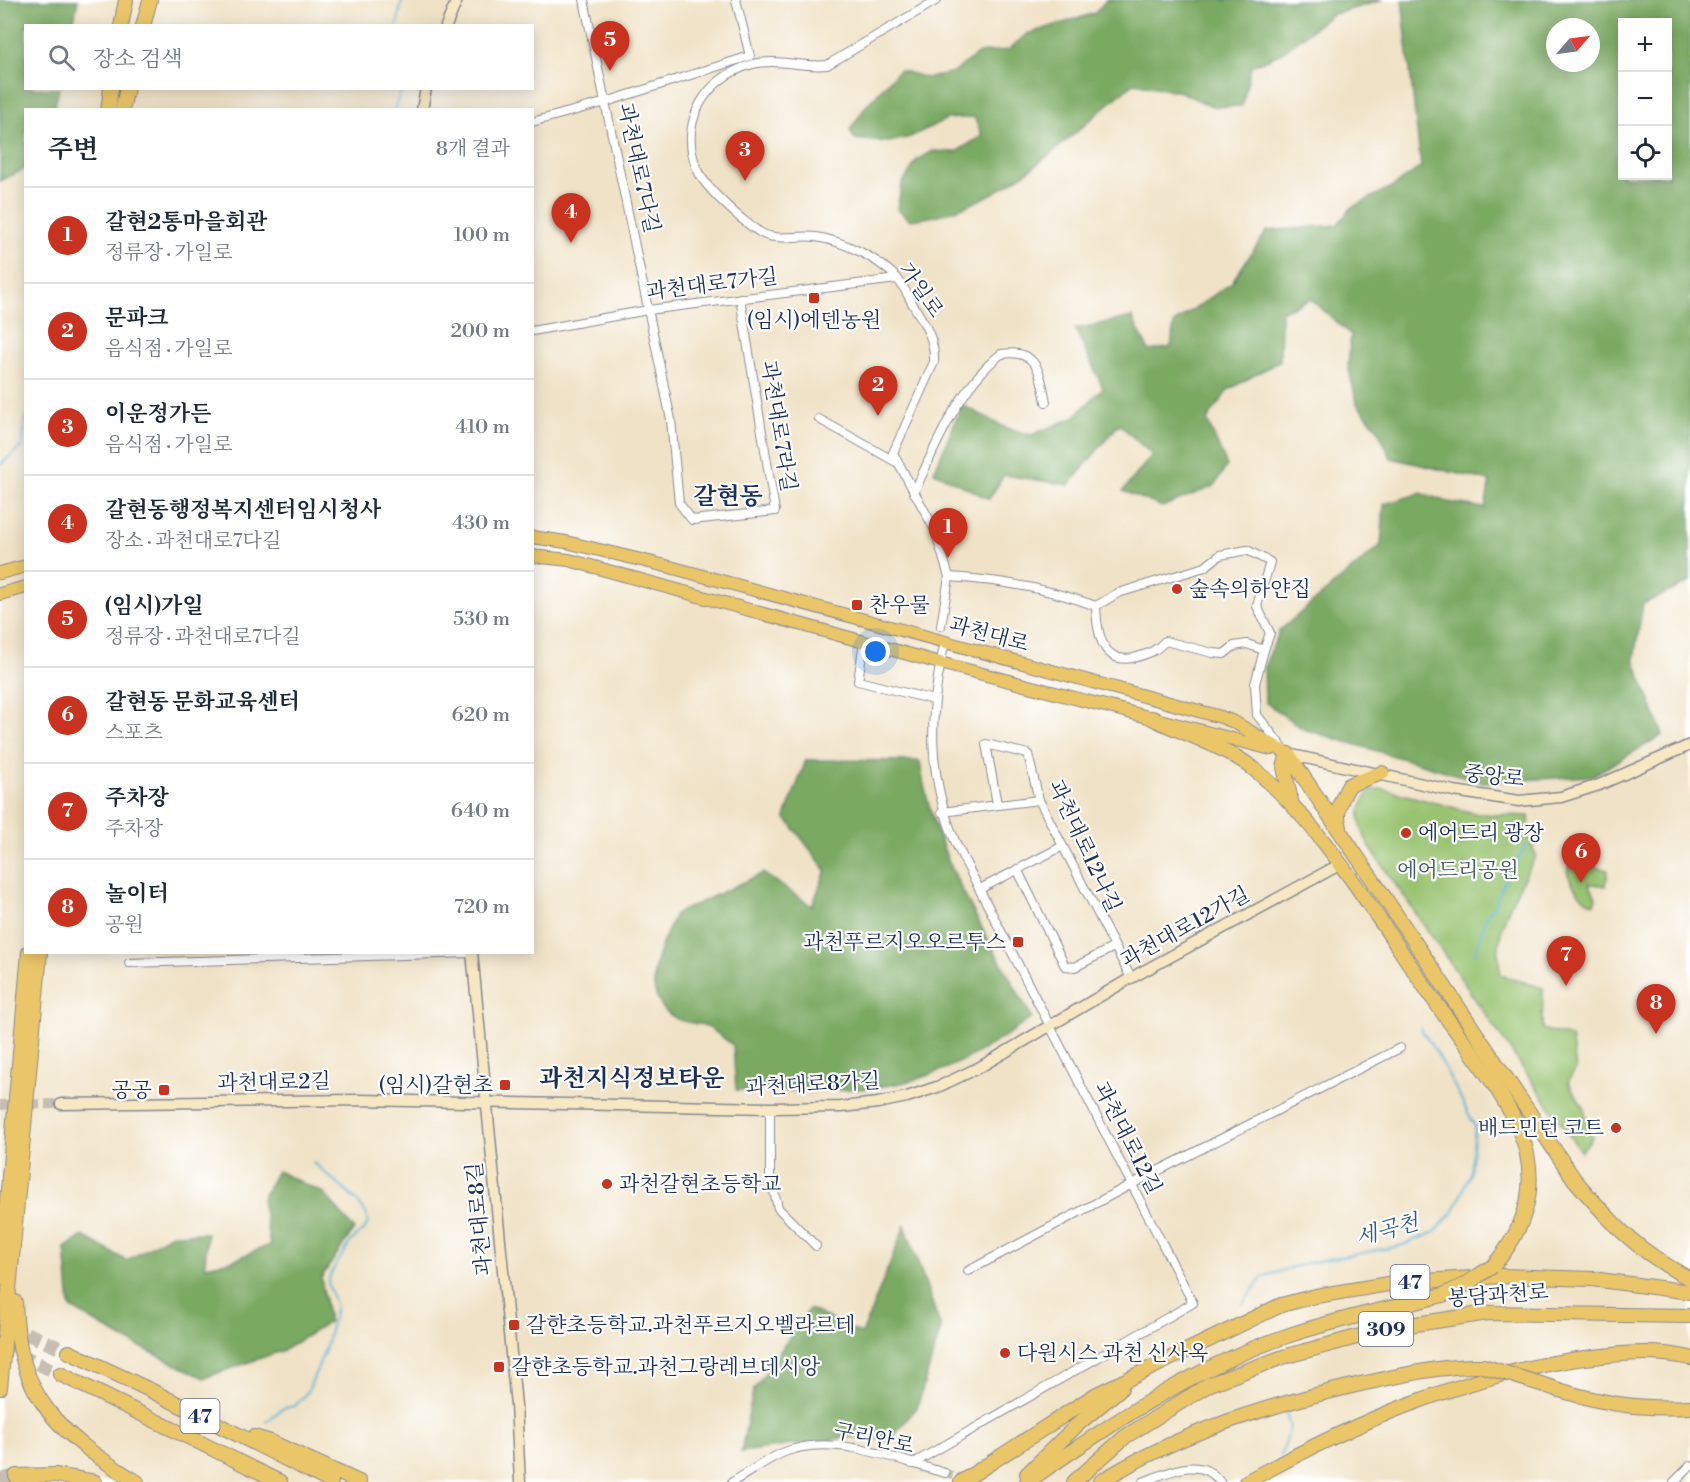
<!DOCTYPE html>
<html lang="ko">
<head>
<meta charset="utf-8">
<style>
  body { margin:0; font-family:"Libre Bodoni","Noto Serif KR",serif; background:#f2f2f3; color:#1f2937 }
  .controls { position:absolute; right:18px; top:18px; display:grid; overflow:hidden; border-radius:0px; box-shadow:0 3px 15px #0003 }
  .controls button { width:54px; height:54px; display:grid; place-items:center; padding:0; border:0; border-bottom:2px solid #e0e1e3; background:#fff; color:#1f2937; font:30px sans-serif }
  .compass { position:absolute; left:1546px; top:18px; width:54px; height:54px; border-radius:50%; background:#fff; box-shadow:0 3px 15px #0003; rotate:62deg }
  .you { position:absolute; left:876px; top:652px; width:21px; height:21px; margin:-15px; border:4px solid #fff; border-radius:50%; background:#1a73e8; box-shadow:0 0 0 9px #1a73e833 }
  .badge { display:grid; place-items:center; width:39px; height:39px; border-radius:50%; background:#c8321e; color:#fff; font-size:20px; font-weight:700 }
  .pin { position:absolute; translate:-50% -50px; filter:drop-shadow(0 2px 3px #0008) }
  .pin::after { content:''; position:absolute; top:32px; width:21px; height:18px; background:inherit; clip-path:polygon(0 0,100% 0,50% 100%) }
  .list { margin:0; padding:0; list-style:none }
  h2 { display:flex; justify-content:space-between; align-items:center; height:78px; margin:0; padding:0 24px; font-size:26px }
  h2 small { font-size:20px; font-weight:400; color:#747a83 }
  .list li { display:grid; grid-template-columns:39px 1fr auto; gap:18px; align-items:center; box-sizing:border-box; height:96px; padding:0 24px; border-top:2px solid #e0e1e3 }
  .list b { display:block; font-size:22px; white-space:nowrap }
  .list p { margin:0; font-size:20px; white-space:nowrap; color:#747a83 }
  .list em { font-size:20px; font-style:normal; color:#747a83 }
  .icon { flex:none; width:33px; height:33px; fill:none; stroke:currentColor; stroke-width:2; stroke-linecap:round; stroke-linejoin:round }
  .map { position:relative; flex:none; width:1690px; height:1482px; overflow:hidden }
  .search { position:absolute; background:#fff; box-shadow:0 3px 15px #0003; left:24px; top:24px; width:510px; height:66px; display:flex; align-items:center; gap:15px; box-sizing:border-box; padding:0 21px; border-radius:0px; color:#747a83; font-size:22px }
  .panel { position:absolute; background:#fff; box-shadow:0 3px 15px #0003; left:24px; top:108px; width:510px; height:846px; border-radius:0px }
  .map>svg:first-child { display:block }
  .green { fill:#98c370; stroke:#5a7967; stroke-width:1.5 }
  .forest { fill:#7aa962; stroke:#4a6c60; stroke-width:1.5; fill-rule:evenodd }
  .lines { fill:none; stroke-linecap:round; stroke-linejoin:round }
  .stream { stroke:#5ab4d8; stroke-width:2 }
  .street-tunnel { stroke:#c5beb1; stroke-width:8; stroke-dasharray:8 4; stroke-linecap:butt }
  .secondary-tunnel { stroke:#c5beb1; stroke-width:10; stroke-dasharray:10 5; stroke-linecap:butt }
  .highway-tunnel { stroke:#c5beb1; stroke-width:14; stroke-dasharray:14 7; stroke-linecap:butt }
  .street-casing { stroke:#868892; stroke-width:10 }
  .secondary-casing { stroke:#868892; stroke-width:13 }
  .primary-casing { stroke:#868892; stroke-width:14 }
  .highway-casing { stroke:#868892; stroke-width:16 }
  .street { stroke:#fff; stroke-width:8 }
  .secondary { stroke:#f7e8c3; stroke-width:10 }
  .primary { stroke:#ebc669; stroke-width:12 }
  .highway { stroke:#ebc669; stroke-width:14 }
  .highway-bridge-casing { stroke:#868892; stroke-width:16; stroke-linecap:butt }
  .highway-bridge { stroke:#ebc669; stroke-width:14 }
  .poi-dot { fill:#c8321e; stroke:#fff; stroke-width:2 }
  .labels { text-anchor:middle; stroke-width:4.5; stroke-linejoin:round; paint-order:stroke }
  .shield { fill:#fff; stroke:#5f6d8e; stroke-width:1.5 }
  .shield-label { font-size:20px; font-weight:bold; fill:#1b2f5e }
  .street-label { font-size:21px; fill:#1b2f5e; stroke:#fff }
  .poi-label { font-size:21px; fill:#1b2f5e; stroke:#fff; text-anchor:start }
  .park-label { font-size:21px; fill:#405b63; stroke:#fff }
  .water-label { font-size:22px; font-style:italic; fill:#315e89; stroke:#fff }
  .quarter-label { font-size:24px; font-weight:bold; fill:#1b2f5e; stroke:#fff }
</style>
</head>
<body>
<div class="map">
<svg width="1690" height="1482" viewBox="0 0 1690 1482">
  <rect width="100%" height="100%" fill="#fff"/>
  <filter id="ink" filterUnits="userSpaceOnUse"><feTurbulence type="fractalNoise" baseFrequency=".0167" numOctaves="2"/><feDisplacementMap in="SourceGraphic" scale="12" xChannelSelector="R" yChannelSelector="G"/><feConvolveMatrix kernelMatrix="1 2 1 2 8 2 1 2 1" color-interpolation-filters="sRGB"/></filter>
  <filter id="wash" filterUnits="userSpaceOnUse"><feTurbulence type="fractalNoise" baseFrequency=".008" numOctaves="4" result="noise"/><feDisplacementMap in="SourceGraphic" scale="24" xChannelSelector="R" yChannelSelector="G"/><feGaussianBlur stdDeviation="1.35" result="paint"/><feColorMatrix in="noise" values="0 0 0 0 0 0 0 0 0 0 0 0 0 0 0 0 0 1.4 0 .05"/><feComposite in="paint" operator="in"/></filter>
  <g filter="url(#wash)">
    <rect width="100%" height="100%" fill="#f0e2c6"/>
    <g class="green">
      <path d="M1383,789L1478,814L1529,816V837L1536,856C1516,892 1490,934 1501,975L1543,988L1542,1029L1571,1037L1576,1068L1568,1082L1583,1107L1592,1137L1581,1152L1369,846C1358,823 1354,811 1371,790Z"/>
      <path d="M1572,862L1608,870L1606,886L1589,883L1596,898L1594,904C1579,899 1573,885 1567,872Z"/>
    </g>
    <g class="forest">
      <polygon points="0,0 78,0 73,25 26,26 26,88 59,89 54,109 26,110 25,169 0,181"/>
      <path d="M1106,0H1383L1331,15L1280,54L1251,66L1242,106L1213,107L1181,92L1134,83C1065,138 1003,211 910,220L897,209L902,184L917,160L933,151L956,152L982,136L974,117L947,119L910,137L889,142L855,139L850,130L866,106L899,70L927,78L954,72L979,53L1008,50L1027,34L1095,13Z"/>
      <path d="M1402,0H1688L1690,4V582L1643,604L1634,659L1663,735L1592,776L1482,782L1303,729L1265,702L1264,667L1280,630L1381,545L1384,504L1421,493L1448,502L1485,508L1490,481L1391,458L1377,428L1357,404L1348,365L1351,335L1311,299L1281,312L1280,361L1228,390L1207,420L1227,466L1214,486L1162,507L1123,491L1152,455L1119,424L1069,485L1004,475L989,499L934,472L962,405L1004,427L1031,435L1073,418L1103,388L1075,329L1132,317L1149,351L1171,347L1174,323L1231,283L1267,231L1337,225L1352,207L1392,187L1421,167ZM1622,22H1668V176H1622ZM1555,27H1591V63H1555Z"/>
      <path d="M806,760L920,761C932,855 988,936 1032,1018C1001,1040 968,1061 932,1074C874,1096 798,1090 736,1090L733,1045C724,1039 715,1031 706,1026C696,1022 684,1024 675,1018C635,993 661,947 675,914L763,873L812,906L826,870L785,817Z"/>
      <polygon points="277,1171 324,1193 354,1229 321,1278 329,1322 284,1350 204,1378 122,1338 70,1307 65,1248 83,1236 127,1261 171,1234 207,1233 205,1266 231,1261 270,1245 262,1198"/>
      <polygon points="905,1225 941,1328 917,1408 889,1440 850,1437 741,1452 753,1391 809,1309 862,1334"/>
    </g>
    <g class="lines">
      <g class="stream">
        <polyline points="397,26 402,0"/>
        <polyline points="394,110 402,88"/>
        <polyline points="0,465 22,446 26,416"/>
        <polyline points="1475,954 1487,914 1494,907 1503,884 1526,845"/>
        <polyline points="1243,1304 1262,1277 1307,1263 1400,1246 1435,1232 1455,1209 1471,1171 1475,1126 1438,1055 1420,1028"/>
        <polyline points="266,1422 283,1408 295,1406 308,1391 326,1347 336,1307 328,1283 331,1273 351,1241 365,1229 368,1222 366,1213 357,1201 313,1162"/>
        <polyline points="1281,1456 1290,1427 1285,1410"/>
        <polyline points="1267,1482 1272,1474"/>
      </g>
    </g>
  </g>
  <g filter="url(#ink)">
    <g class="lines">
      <polyline class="street-tunnel" points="945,1473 978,1482"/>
      <polyline class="secondary-tunnel" points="0,1105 61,1104"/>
      <g class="highway-tunnel">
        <polyline points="7,1325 69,1352"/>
        <polyline points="0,1345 60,1374"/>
        <polyline points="0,1480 16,1476"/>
      </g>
      <g class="street-casing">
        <g id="street">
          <polyline points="584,0 671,420 679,503 692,520 775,511 740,298"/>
          <path d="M937,0L827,65C802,68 775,57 750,65C705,78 677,124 698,171C707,190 740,219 758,231C775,243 797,234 816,237C843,241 876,257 896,277C904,286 909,298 915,308C926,326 935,340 934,362L893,453L935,530L949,577L941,626"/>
          <polyline points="532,122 606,102 750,56 736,0"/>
          <polyline points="532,331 648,310 897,279"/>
          <polyline points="819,419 896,462"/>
          <path d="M914,493C935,446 959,387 1001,354C1038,348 1040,373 1046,402"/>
          <path d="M949,577C1000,580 1048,588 1096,606C1097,633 1102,667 1137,657C1150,653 1156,651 1165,641L1213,653L1224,654L1234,646L1247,644L1264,650L1255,684L1257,715L1283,748"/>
          <polyline points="1096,606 1118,593 1205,567 1220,555 1247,550 1270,562 1257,606 1270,633 1264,650"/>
          <polyline points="864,642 858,681 934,700"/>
          <polyline points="997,804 986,744 1028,754 1039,800 1131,978"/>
          <polyline points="942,812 1039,800"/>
          <polyline points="1017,869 1065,966 1075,967 1114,947"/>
          <polyline points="980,889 1061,847"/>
          <polyline points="129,963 472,953"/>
          <polyline points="770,1108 770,1175 778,1208 816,1246"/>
          <polyline points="968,1271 1132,1184 1400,1048"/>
          <path d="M912,1464L1193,1303L957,846C927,775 928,716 945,642"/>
          <path d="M732,1482C751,1472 773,1454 794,1449C842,1436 898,1460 945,1473"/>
          <path d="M1143,1482C1169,1472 1201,1455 1220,1482"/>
          <polyline points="1674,1482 1690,1466"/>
        </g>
      </g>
      <g class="secondary-casing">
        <g id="secondary">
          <polyline points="446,26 457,0"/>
          <polyline points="422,110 426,88"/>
          <polyline points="1288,754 1454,791 1519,801 1561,797 1599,785 1690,745"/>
          <polyline points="472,952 516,1405 520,1482"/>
          <polyline points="61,1104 358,1100 770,1108 841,1107 878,1103 907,1097 940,1086 980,1067 1131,978 1339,865"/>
        </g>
      </g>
      <g class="primary-casing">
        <g id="primary">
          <polyline points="532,537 566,542 670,567 1221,717 1234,722 1288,754"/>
          <polyline points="532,556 569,560 940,663 1271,749"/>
          <polyline points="0,573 26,566"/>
          <polyline points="0,594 26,587"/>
        </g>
      </g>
      <g class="highway-casing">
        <g id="highway">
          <polyline points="121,26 126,0"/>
          <polyline points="143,26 150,0"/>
          <polyline points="108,110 111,88"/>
          <polyline points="122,110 127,88"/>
          <path d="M1152,718C1186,735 1231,748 1260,774C1328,832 1384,929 1436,1003C1464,1044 1517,1106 1527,1154C1536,1197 1521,1234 1493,1266"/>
          <path d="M1288,754L1574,1179C1613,1225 1636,1250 1690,1279"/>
          <polyline points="1288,754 1284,767 1291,801"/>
          <path d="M1340,827C1334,812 1342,798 1349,785L1382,773"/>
          <polyline points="0,1278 29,952"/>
          <path d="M15,1302C18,1399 59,1434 137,1482"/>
          <polyline points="69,1352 150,1390 331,1482"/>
          <polyline points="60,1374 280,1482"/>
          <path d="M1541,1384C1593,1402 1635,1410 1690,1407"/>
          <polyline points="0,1388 40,952"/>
          <polyline points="254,1437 271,1442 359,1482"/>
          <polyline points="1027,1474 1078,1424 1121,1388"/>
          <polyline points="16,1476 55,1475 95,1482"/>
          <polyline points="961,1482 1095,1395 1281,1305 1316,1296 1394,1283 1503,1276 1592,1279 1690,1292"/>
          <path d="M1027,1482C1108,1426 1190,1369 1284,1337C1335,1319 1390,1309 1443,1295"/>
          <polyline points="1074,1482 1126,1436 1210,1384 1283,1357 1390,1328 1488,1313 1690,1316"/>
          <path d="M1100,1482C1181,1431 1273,1404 1365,1383C1405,1375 1442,1365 1483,1366"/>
          <path d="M1246,1482C1351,1424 1458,1377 1577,1359C1616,1354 1651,1349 1690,1358"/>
        </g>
      </g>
      <use href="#street" class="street"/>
      <use href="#secondary" class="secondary"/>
      <use href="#primary" class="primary"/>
      <use href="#highway" class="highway"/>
      <g class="highway-bridge-casing">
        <g id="highway-bridge">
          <polyline points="1443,1295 1463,1286 1493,1266"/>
          <polyline points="1483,1366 1541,1384"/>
        </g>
      </g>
      <use href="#highway-bridge" class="highway-bridge"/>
    </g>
  </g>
  <g class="poi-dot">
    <rect x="808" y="292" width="12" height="12" rx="3"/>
    <circle cx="1177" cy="589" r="6"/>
    <rect x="851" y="599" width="12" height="12" rx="3"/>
    <circle cx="1406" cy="833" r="6"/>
    <rect x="1012" y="936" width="12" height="12" rx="3"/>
    <rect x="499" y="1079" width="12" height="12" rx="3"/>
    <rect x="158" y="1084" width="12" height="12" rx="3"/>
    <circle cx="1616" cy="1128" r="6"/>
    <circle cx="607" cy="1184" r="6"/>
    <rect x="508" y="1319" width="12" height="12" rx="3"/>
    <circle cx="1005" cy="1353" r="6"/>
    <rect x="493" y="1361" width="12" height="12" rx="3"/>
  </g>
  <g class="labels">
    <g class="shield">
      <rect x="1390.5" y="1265" width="39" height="34" rx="4.5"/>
      <rect x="1359" y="1312" width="54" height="34" rx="4.5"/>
      <rect x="180.5" y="1399" width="39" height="34" rx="4.5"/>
    </g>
    <g class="shield-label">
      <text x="1410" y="1289">47</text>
      <text x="1386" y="1336">309</text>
      <text x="200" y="1423">47</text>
    </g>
    <g class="street-label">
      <text transform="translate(639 168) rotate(78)" y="7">과천대로7다길</text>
      <text transform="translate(712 284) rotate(-7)" y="7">과천대로7가길</text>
      <text transform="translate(921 290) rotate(55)" y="7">가일로</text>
      <text transform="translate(779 426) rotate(81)" y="7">과천대로7라길</text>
      <text transform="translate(989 634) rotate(15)" y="7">과천대로</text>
      <text transform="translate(1494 776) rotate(6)" y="7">중앙로</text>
      <text transform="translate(1085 846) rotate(65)" y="7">과천대로12나길</text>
      <text transform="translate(1185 927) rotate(-29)" y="7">과천대로12가길</text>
      <text transform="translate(274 1082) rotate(-1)" y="7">과천대로2길</text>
      <text transform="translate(813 1084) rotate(-3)" y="7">과천대로8가길</text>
      <text transform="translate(1128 1138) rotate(63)" y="7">과천대로12길</text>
      <text transform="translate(479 1219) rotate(-95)" y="7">과천대로8길</text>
      <text transform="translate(1498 1295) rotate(-4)" y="7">봉담과천로</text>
      <text transform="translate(874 1438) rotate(12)" y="7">구리안로</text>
    </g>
    <g class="poi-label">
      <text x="814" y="327" text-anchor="middle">(임시)에덴농원</text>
      <text x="1189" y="596">숲속의하얀집</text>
      <text x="869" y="612">찬우물</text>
      <text x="1418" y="840">에어드리 광장</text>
      <text x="1006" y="949" text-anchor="end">과천푸르지오오르투스</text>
      <text x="493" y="1092" text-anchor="end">(임시)갈현초</text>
      <text x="152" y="1097" text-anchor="end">공공</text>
      <text x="1604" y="1135" text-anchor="end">배드민턴 코트</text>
      <text x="619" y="1191">과천갈현초등학교</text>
      <text x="526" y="1332">갈햔초등학교.과천푸르지오벨라르테</text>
      <text x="1017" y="1360">다원시스 과천 신사옥</text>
      <text x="511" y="1374">갈햔초등학교.과천그랑레브데시앙</text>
    </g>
    <g class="park-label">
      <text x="1458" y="877">에어드리공원</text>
    </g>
    <g class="water-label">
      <text transform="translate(1387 1229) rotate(-15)" y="8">세곡천</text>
    </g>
    <g class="quarter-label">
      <text x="728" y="504">갈현동</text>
      <text x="632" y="1086">과천지식정보타운</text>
    </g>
  </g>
</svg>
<div class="controls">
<button>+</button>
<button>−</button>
<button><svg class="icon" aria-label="locate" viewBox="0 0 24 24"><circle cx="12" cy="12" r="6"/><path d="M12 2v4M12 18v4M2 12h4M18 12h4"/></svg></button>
</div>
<svg class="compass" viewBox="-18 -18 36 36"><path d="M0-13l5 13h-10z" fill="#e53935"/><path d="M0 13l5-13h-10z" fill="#747a83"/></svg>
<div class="you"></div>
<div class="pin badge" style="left:948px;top:558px">1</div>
<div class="pin badge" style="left:878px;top:416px">2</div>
<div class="pin badge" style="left:745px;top:181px">3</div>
<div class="pin badge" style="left:571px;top:243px">4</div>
<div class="pin badge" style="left:610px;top:71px">5</div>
<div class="pin badge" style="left:1581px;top:883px">6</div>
<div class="pin badge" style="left:1566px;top:986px">7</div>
<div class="pin badge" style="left:1656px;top:1034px">8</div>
<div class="search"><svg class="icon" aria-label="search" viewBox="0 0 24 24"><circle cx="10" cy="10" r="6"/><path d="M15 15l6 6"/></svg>장소 검색</div>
<section class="panel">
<h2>주변<small>8개 결과</small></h2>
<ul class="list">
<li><span class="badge">1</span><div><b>갈현2통마을회관</b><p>정류장 · 가일로</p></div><em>100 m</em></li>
<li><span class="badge">2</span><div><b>문파크</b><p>음식점 · 가일로</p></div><em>200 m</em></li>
<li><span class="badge">3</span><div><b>이운정가든</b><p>음식점 · 가일로</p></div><em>410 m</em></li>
<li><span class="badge">4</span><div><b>갈현동행정복지센터임시청사</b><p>장소 · 과천대로7다길</p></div><em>430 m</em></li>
<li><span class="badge">5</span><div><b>(임시)가일</b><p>정류장 · 과천대로7다길</p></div><em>530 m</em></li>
<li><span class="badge">6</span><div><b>갈현동 문화교육센터</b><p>스포츠</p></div><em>620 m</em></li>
<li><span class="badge">7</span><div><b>주차장</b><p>주차장</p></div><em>640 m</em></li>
<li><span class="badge">8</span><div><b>놀이터</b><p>공원</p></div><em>720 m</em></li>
</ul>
</section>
</div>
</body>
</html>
